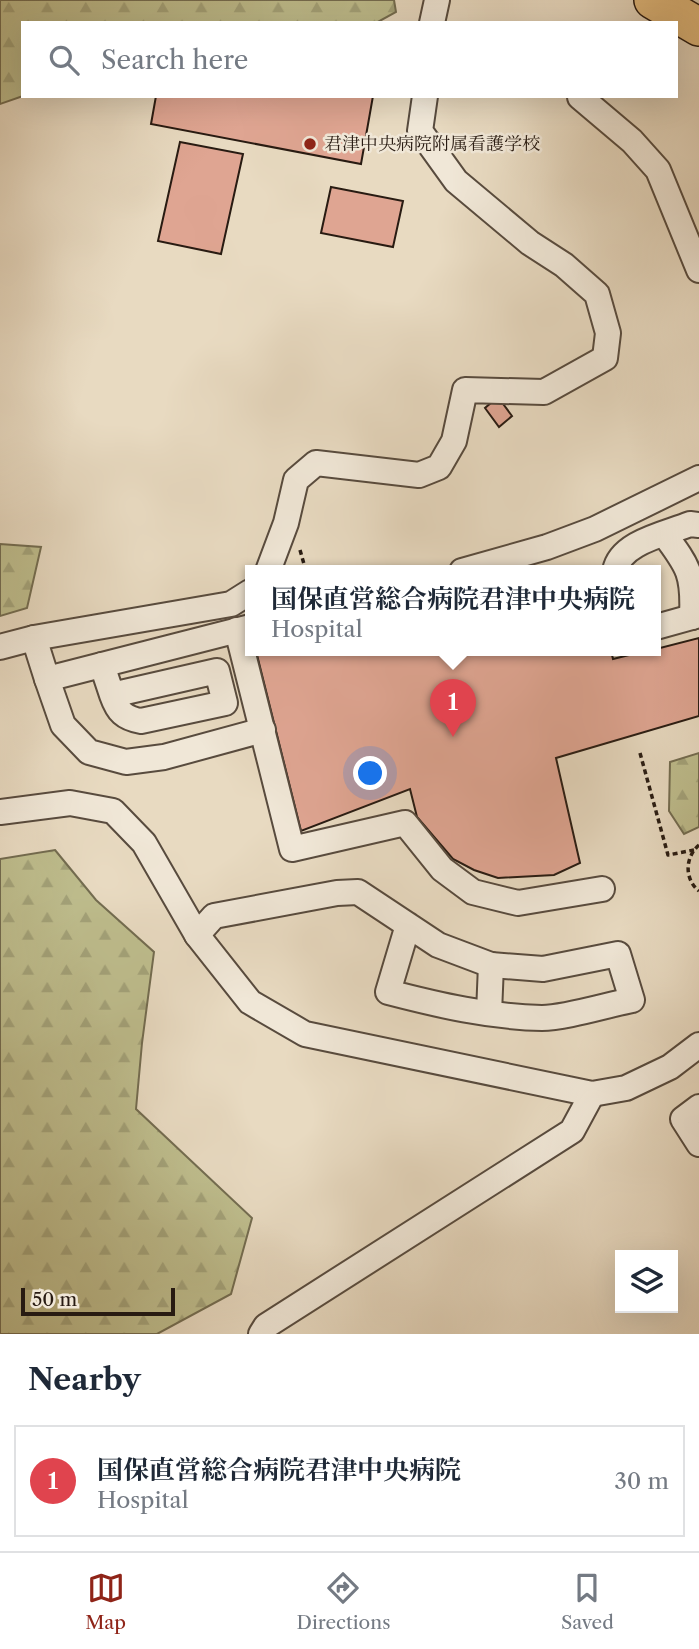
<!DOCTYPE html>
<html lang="en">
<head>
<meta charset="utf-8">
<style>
  body { margin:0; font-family:"Libre Caslon Text","Noto Serif JP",serif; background:#f2f2f3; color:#1f2937 }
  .controls { position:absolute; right:21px; bottom:21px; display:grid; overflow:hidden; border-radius:0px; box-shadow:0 7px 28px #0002 }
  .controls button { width:63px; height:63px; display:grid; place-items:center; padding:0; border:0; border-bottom:2px solid #e0e1e3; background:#fff; color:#1f2937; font:35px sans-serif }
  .scale { position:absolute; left:21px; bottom:18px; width:154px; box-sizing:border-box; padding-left:7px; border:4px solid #281b12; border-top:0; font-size:19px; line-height:24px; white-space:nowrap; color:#281b12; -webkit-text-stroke:5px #f0e7d7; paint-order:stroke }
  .you { position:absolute; left:371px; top:774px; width:24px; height:24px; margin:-18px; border:5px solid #fff; border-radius:50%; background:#1a73e8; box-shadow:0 0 0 10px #1a73e833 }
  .badge { display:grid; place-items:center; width:46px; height:46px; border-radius:50%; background:#8f2418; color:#fff; font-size:23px; font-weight:700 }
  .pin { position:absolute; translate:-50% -58px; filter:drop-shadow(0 2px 4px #0008) }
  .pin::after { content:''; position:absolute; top:37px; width:24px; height:21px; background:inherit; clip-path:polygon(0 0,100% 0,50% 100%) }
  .popup { position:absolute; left:245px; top:565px; width:416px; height:91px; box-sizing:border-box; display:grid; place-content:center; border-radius:0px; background:#fff; filter:drop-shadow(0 2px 5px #0005); font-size:23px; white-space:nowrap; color:#747a83 }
  .popup b { font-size:26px; color:#1f2937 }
  .popup::after { content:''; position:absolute; left:50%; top:100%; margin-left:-14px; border:14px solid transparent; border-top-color:#fff }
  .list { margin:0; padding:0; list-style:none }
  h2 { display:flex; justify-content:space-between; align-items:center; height:91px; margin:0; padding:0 28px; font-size:30px }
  h2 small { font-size:23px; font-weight:400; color:#747a83 }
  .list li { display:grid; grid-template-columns:46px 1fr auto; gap:21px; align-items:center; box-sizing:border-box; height:112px; margin:0 14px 14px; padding:0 14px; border:2px solid #e0e1e3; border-radius:0px }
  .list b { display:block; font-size:26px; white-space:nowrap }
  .list p { margin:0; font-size:23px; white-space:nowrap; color:#747a83 }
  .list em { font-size:23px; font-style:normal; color:#747a83 }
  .icon { flex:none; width:38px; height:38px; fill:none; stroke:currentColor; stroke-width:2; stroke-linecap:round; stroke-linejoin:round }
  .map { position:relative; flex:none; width:699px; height:1334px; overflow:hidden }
  .search { position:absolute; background:#fff; box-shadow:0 7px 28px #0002; left:21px; right:21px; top:21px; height:77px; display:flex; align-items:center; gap:18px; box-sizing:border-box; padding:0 24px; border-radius:0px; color:#747a83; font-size:26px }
  .sheet { height:217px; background:#fff }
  nav { display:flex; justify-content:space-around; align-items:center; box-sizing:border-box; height:98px; border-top:2px solid #e0e1e3; background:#fff; font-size:19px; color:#747a83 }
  nav a { display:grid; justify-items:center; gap:4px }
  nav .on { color:#8f2418 }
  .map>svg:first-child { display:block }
  .forest { fill:url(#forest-firs); stroke:#736c50; stroke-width:2 }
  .building { fill:#dfa592; stroke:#281b12; stroke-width:2 }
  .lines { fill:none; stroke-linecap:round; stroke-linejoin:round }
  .minor-casing { stroke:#584b3e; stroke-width:28 }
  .highway-casing { stroke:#281b12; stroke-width:40 }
  .path { stroke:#281b12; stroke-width:3.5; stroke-dasharray:5 3.5; stroke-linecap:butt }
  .minor { stroke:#f0e7d7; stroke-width:24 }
  .highway { stroke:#e4bd80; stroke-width:37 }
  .poi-dot { fill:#8f2418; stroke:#f0e7d7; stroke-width:2.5 }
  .labels { text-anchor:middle; stroke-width:5; stroke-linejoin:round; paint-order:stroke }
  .poi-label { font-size:18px; fill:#281b12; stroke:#f0e7d7; text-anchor:start }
</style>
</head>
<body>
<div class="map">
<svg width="699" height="1334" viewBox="0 0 699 1334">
  <defs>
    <pattern id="forest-firs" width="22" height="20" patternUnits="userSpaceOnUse" patternTransform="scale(1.75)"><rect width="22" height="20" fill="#bebd8d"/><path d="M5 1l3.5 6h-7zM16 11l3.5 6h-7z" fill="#a3a279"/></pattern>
  </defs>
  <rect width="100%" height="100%" fill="#e8dac1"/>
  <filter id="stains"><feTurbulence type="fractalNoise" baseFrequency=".00286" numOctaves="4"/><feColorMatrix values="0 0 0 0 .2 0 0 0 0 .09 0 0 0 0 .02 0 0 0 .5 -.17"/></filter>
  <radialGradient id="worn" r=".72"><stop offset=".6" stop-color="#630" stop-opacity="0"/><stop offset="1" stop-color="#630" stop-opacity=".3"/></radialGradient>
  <g class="forest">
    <polygon points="0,0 394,0 396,12 376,23 23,23 23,96 0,104"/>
    <polygon points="0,544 41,547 27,608 0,616"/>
    <polygon points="699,753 699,827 684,834 669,811 670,762"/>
    <polygon points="55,850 96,900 154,952 142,1043 136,1109 252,1218 231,1294 157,1334 0,1334 0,859"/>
  </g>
  <g class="building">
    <polygon points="156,96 373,96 361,164 151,124"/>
    <polygon points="180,142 243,154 221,254 158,241"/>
    <polygon points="331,187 403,201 393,247 321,233"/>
    <polygon points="498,397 512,416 499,427 485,408"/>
    <polygon points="699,638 699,716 556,758 580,863 554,875 498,878 474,870 453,859 417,817 410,789 301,831 256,651 611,651 613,659 645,651 656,651 656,649"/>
  </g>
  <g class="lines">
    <g class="minor-casing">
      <g id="minor">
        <polyline points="432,23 437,0"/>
        <polyline points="580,97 632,141 658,170 699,270"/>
        <path d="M664,534C689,567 694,575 692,617"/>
        <polyline points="268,571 286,523 296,480 316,463 419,475 439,467 454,441 465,390 544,392 605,358 608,333 597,294 564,265 530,243 456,181 420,131 425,96"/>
        <polyline points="462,571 547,547 595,529 699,478"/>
        <path d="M615,571C620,542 666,534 690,524L699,525"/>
        <polyline points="656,627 699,615"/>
        <polyline points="237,630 292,849 405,823 442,869 473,892 518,903 602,889"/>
        <polyline points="34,638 47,679 250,627"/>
        <polyline points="0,647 34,638 231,604 250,592"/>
        <path d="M102,665L112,695L217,671L225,703L141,721C124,718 118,712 112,695"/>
        <polyline points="47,679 63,725 89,752 126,762 164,757 263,730"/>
        <polyline points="0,812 70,803 113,811 144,843 197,935 250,1002 305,1034 592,1094 626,1088 670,1067 699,1045"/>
        <path d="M197,935L214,916L337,893L358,892L438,945L491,965L543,969L618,954L632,1000C607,1005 565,1018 542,1018C490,1017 438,1005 388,992L408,925"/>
        <polyline points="489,1013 491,965"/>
        <polyline points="699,1107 683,1119 699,1144"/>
        <polyline points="261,1334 266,1326 572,1131 592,1094"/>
      </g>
    </g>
    <g class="highway-casing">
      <polyline id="highway" points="653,0 699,27"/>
    </g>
    <g class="path">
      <polyline points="300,550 306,571"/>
      <polyline points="640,753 668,855 694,850"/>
      <path d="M699,845C685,857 684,879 699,891"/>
    </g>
    <use href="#minor" class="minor"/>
    <use href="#highway" class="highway"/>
  </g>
  <circle class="poi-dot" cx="310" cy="144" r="7"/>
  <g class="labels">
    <g class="poi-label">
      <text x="324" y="150">君津中央病院附属看護学校</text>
    </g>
  </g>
  <rect width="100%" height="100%" filter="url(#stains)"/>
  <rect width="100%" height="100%" fill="url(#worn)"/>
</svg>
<div class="controls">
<button><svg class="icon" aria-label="layers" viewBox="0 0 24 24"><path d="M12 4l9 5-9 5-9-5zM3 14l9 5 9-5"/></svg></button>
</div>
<div class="scale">50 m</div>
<div class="you"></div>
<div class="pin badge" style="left:453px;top:737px;background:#e0444e">1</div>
<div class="popup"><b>国保直営総合病院君津中央病院</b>Hospital</div>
<div class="search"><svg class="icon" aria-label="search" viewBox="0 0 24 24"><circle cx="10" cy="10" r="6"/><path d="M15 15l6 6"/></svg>Search here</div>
</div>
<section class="sheet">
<h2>Nearby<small></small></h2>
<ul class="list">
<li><span class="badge" style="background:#e0444e">1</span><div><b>国保直営総合病院君津中央病院</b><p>Hospital</p></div><em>30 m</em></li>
</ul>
</section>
<nav>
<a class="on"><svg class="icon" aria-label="map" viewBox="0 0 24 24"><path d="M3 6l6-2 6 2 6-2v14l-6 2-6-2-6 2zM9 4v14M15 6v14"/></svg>Map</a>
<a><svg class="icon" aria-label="directions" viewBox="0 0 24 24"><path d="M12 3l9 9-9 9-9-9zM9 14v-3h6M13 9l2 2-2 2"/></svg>Directions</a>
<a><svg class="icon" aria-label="saved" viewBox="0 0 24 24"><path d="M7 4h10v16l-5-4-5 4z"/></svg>Saved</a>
</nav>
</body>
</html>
